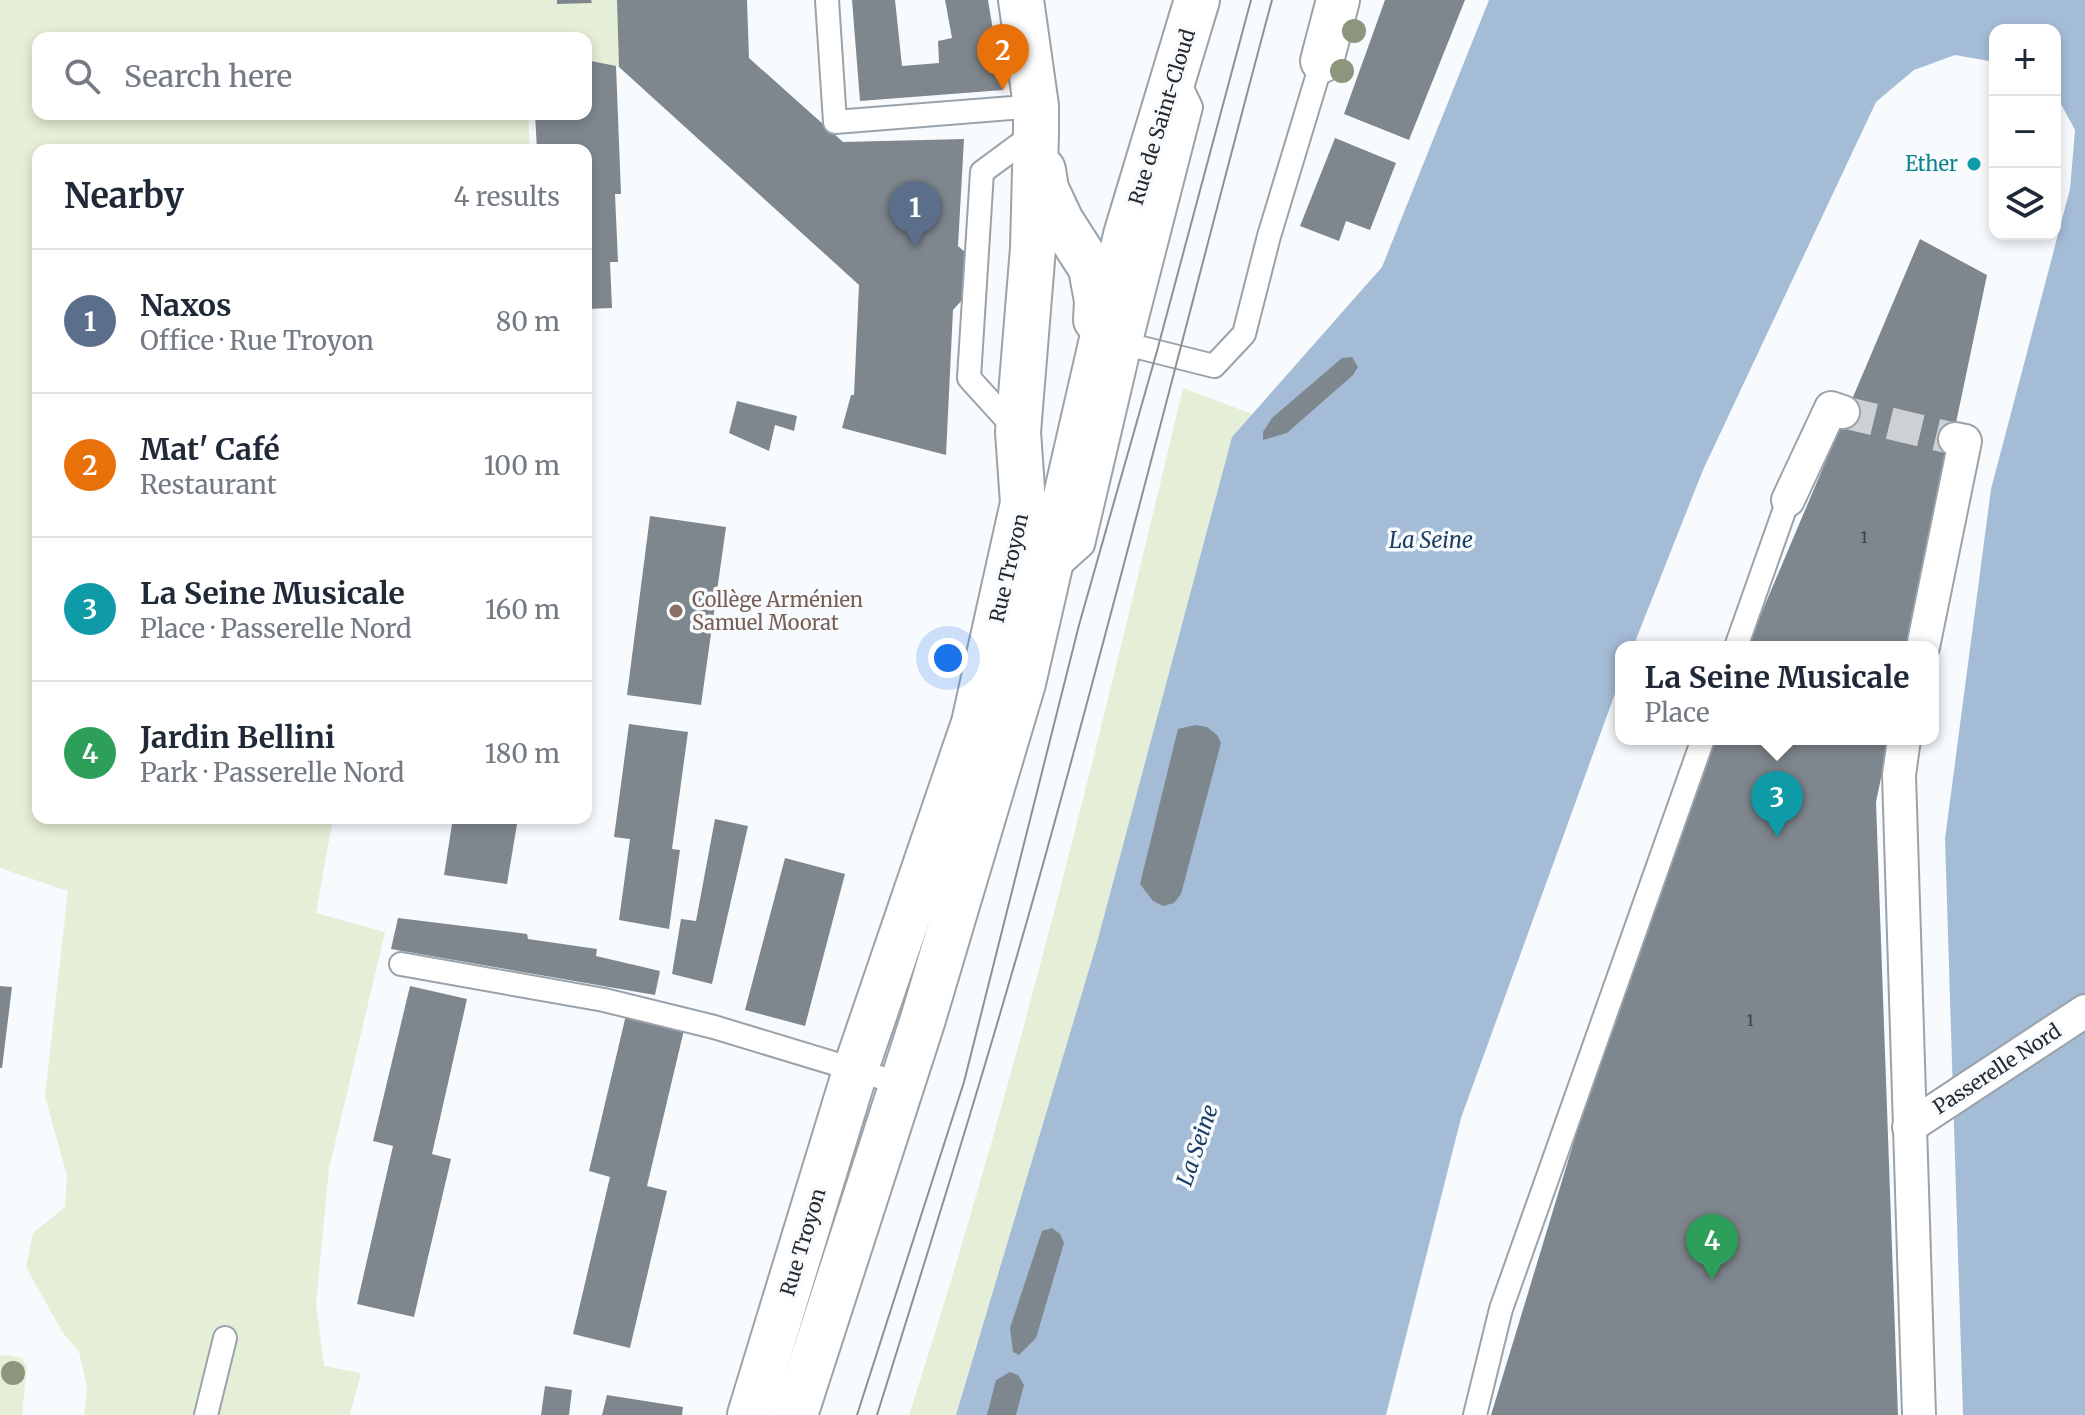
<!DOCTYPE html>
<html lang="en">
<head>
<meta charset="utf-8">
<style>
  body { margin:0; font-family:Merriweather,serif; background:#f2f2f3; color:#1f2937 }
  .controls { position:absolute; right:24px; top:24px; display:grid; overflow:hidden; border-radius:16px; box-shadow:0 4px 12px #0003 }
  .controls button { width:72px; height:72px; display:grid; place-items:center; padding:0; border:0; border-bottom:2px solid #e0e1e3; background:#fff; color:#1f2937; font:40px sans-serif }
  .you { position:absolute; left:948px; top:658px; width:28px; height:28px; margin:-20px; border:6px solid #fff; border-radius:50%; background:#1a73e8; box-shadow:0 0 0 12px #1a73e833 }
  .badge { display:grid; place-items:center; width:52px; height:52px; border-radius:50%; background:#626706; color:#fff; font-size:26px; font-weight:700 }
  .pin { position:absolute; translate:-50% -66px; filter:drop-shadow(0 2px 4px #0008) }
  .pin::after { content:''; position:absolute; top:42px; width:28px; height:24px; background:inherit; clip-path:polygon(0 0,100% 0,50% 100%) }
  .popup { position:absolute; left:1615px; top:641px; width:324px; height:104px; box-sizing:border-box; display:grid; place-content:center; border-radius:16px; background:#fff; filter:drop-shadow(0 2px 6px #0005); font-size:26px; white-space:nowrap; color:#747a83 }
  .popup b { font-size:30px; color:#1f2937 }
  .popup::after { content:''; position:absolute; left:50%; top:100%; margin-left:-16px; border:16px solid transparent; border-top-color:#fff }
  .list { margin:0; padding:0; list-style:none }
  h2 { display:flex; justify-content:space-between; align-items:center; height:104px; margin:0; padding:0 32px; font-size:34px }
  h2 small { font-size:26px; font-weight:400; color:#747a83 }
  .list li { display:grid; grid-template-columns:52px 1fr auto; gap:24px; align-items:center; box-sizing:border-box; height:144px; padding:0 32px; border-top:2px solid #e0e1e3 }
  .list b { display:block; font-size:30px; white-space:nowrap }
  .list p { margin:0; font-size:26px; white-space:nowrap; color:#747a83 }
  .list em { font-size:26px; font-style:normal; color:#747a83 }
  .icon { flex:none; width:44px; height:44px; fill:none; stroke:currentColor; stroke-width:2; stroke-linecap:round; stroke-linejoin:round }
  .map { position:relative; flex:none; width:2085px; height:1415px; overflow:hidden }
  .search { position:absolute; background:#fff; box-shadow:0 4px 12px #0003; left:32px; top:32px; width:560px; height:88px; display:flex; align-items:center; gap:20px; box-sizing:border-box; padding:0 28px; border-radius:16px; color:#747a83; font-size:30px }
  .panel { position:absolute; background:#fff; box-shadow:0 4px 12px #0003; left:32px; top:144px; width:560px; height:680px; border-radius:16px }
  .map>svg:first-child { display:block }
  .green { fill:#e5eed6 }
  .water { fill:#a5bcd6 }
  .building { fill:#7f878e }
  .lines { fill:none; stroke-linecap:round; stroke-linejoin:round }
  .pedestrian-tunnel { stroke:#ced1d4; stroke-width:32; stroke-dasharray:32 16; stroke-linecap:butt }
  .service-casing { stroke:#9aa2aa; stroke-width:26 }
  .pedestrian-casing { stroke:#9aa2aa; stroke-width:36 }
  .minor-casing { stroke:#9aa2aa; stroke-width:46 }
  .primary-casing { stroke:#9aa2aa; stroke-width:48 }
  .service { stroke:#fff; stroke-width:22 }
  .pedestrian { stroke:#fff; stroke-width:32 }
  .minor { stroke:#fff; stroke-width:42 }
  .primary { stroke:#fff; stroke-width:44 }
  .tram { stroke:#8e9194; stroke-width:2 }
  .tree { fill:#8c967c }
  .culture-dot { fill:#0f9aa8; stroke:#f8fbfe; stroke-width:3 }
  .education-dot { fill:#8d6e63; stroke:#f8fbfe; stroke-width:3 }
  .labels { text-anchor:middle; stroke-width:7; stroke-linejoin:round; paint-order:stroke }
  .number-label { font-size:16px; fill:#3d4145 }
  .street-label { font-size:20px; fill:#272a2d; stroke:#f8fbfe }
  .culture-label { font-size:20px; fill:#0d838f; stroke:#f8fbfe; text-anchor:end }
  .education-label { font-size:20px; fill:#785e54; stroke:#f8fbfe; text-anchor:start }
  .water-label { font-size:22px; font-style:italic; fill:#1c3e62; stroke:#f8fbfe }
</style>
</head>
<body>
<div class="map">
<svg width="2085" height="1415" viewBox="0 0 2085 1415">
  <rect width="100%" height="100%" fill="#f8fbfe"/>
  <g class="green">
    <polygon points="0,0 617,0 619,67 586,61 586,38 38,38 38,114 528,114 530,150 38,150 38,818 333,818 316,913 385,932 329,1169 316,1303 324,1366 361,1373 350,1415 84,1415 87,1387 79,1352 63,1333 26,1267 33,1233 65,1207 67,1175 45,1097 68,891 0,868"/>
    <path d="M1183,388L1252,414L1232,437L1096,946L956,1415H909C1018,1078 1101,732 1183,388Z"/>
    <polygon points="7,1355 21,1358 27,1366 22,1415 0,1415 0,1356"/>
  </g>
  <polygon class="water" points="1489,0 2085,0 2085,1415 1963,1415 1945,839 1991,489 2070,189 2075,130 2055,93 2055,30 1995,30 1995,62 1955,55 1914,70 1876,102 1703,470 1633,647 1621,647 1621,677 1461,1118 1386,1415 956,1415 1096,946 1232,437 1382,267"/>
  <g class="building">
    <polygon points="557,0 591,0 592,3 557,4"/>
    <polygon points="617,0 747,0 749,58 843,142 964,139 958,246 988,272 953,310 946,455 842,428 851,395 854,395 859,285 619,67"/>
    <polygon points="852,0 895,0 902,66 939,63 938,41 952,38 945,0 988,0 1003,90 860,101"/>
    <polygon points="1385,0 1465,0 1409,140 1344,114"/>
    <polygon points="586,60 616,66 621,194 615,194 618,262 610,262 612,308 586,309 586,150 537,150 535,114 586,114"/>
    <polygon points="1335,138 1396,163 1370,230 1346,221 1339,241 1300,226"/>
    <polygon points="1920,239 1987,275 1909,647 1747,647"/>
    <polygon points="1352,357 1358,367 1353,375 1287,433 1263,440 1263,432 1272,418 1342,358"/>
    <polygon points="737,401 797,416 794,431 775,425 769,451 729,433"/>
    <polygon points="650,516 726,527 701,705 627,695"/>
    <polygon points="629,724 688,732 672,849 680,850 669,929 619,920 630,839 614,837"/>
    <polygon points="1195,725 1207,727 1217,735 1221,743 1181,894 1174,903 1163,906 1153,901 1140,884 1178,729"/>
    <polygon points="1713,739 1889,739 1876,802 1898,1415 1491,1415 1588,1095"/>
    <polygon points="453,818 518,818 507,884 444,875"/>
    <polygon points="715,819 748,826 712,984 672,974 681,919 696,921"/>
    <polygon points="785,858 845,874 805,1026 745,1010"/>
    <polygon points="398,918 520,933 527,934 528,939 597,949 596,956 660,971 655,995 391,949"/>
    <polygon points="0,986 12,987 2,1068 0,1068"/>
    <polygon points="410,986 467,999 432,1154 451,1159 414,1317 357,1304 393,1146 373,1141"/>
    <polygon points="626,1015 684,1030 647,1186 667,1191 630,1348 573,1334 610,1177 589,1171"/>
    <polygon points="1052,1228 1060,1234 1064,1243 1036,1338 1019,1355 1013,1352 1010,1328 1042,1231"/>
    <polygon points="1010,1372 1018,1375 1024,1385 1016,1415 987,1415 996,1380"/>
    <polygon points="545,1386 572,1390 569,1415 541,1415"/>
    <polygon points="607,1395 683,1407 682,1415 602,1415"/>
  </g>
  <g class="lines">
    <polyline class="pedestrian-tunnel" points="1843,412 1955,439"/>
    <g class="service-casing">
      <g id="service">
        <polyline points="827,0 835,122 1036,106"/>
        <polyline points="1130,345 1214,366 1244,334 1269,236 1322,61"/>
        <polyline points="1018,432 969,378 982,172 1035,133"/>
        <polyline points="1055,570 1083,545 1130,345 1191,107 1177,78"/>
        <polyline points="1736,647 1788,500"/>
        <polyline points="401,964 604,1000 714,1027 902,1084"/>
        <polyline points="206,1415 225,1338"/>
        <polyline points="1475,1415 1501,1309 1703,739"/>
      </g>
    </g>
    <g class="pedestrian-casing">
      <g id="pedestrian">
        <polyline points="1788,500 1831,408 1843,412"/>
        <polyline points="1923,647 1965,441 1955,439"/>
        <polyline points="1904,739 1899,775 1919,1415"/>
        <polyline points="1909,1127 2085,1011"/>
      </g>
    </g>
    <g class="minor-casing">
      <polyline id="minor" points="1322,61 1338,0"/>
    </g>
    <g class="primary-casing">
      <g id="primary">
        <polyline points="1043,170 1046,189 1061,221 1091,268 1097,301 1096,320"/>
        <polyline points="750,1415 856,1068 974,723 1023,503 1018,432 1033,248 1036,132 1036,106 1021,0"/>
        <polyline points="795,1415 923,1019 1023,683 1126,235 1197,0"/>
      </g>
    </g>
    <use href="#service" class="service"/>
    <use href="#pedestrian" class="pedestrian"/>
    <use href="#minor" class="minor"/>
    <use href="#primary" class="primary"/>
    <g class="tram">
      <polyline points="857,1415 964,1082 1079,625 1157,351 1251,0"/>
      <path d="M877,1415C938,1220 999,1025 1053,828C1129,553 1198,276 1272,0"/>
    </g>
  </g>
  <g class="tree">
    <circle cx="1354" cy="31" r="12"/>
    <circle cx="1342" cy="71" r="12"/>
    <circle cx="13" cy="1373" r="12"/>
  </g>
  <circle class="culture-dot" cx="1974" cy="164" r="8"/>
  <circle class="education-dot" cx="676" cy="611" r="8"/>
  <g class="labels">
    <g class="number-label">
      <text x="1864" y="543">1</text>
      <text x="1750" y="1026">1</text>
    </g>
    <g class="street-label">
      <text transform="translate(1162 117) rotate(-73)" y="7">Rue de Saint-Cloud</text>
      <text transform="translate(1009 568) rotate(-77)" y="7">Rue Troyon</text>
      <text transform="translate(1997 1069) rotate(-33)" y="7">Passerelle Nord</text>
      <text transform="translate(803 1242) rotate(-73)" y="7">Rue Troyon</text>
    </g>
    <g class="culture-label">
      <text x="1958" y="171">Ether</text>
    </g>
    <g class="education-label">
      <text x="692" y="607">Collège Arménien<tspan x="692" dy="23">Samuel Moorat</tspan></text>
    </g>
    <g class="water-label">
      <text x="1431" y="548">La Seine</text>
      <text transform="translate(1197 1145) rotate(-71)" y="8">La Seine</text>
    </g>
  </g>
</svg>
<div class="controls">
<button>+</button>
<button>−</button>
<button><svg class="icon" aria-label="layers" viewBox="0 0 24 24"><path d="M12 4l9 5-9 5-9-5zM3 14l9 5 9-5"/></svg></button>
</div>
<div class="you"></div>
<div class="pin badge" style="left:915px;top:247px;background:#5c6f8a">1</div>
<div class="pin badge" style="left:1003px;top:90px;background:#e8710a">2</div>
<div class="pin badge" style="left:1777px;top:837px;background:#0f9aa8">3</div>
<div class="popup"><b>La Seine Musicale</b>Place</div>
<div class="pin badge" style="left:1712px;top:1280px;background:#2e9e5b">4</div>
<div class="search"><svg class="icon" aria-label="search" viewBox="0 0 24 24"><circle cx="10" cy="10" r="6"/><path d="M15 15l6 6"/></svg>Search here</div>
<section class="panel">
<h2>Nearby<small>4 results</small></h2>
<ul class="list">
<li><span class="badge" style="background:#5c6f8a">1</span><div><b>Naxos</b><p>Office · Rue Troyon</p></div><em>80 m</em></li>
<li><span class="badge" style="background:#e8710a">2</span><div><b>Mat' Café</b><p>Restaurant</p></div><em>100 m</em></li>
<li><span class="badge" style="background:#0f9aa8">3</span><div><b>La Seine Musicale</b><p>Place · Passerelle Nord</p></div><em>160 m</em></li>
<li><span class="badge" style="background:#2e9e5b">4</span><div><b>Jardin Bellini</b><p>Park · Passerelle Nord</p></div><em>180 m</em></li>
</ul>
</section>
</div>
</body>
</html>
